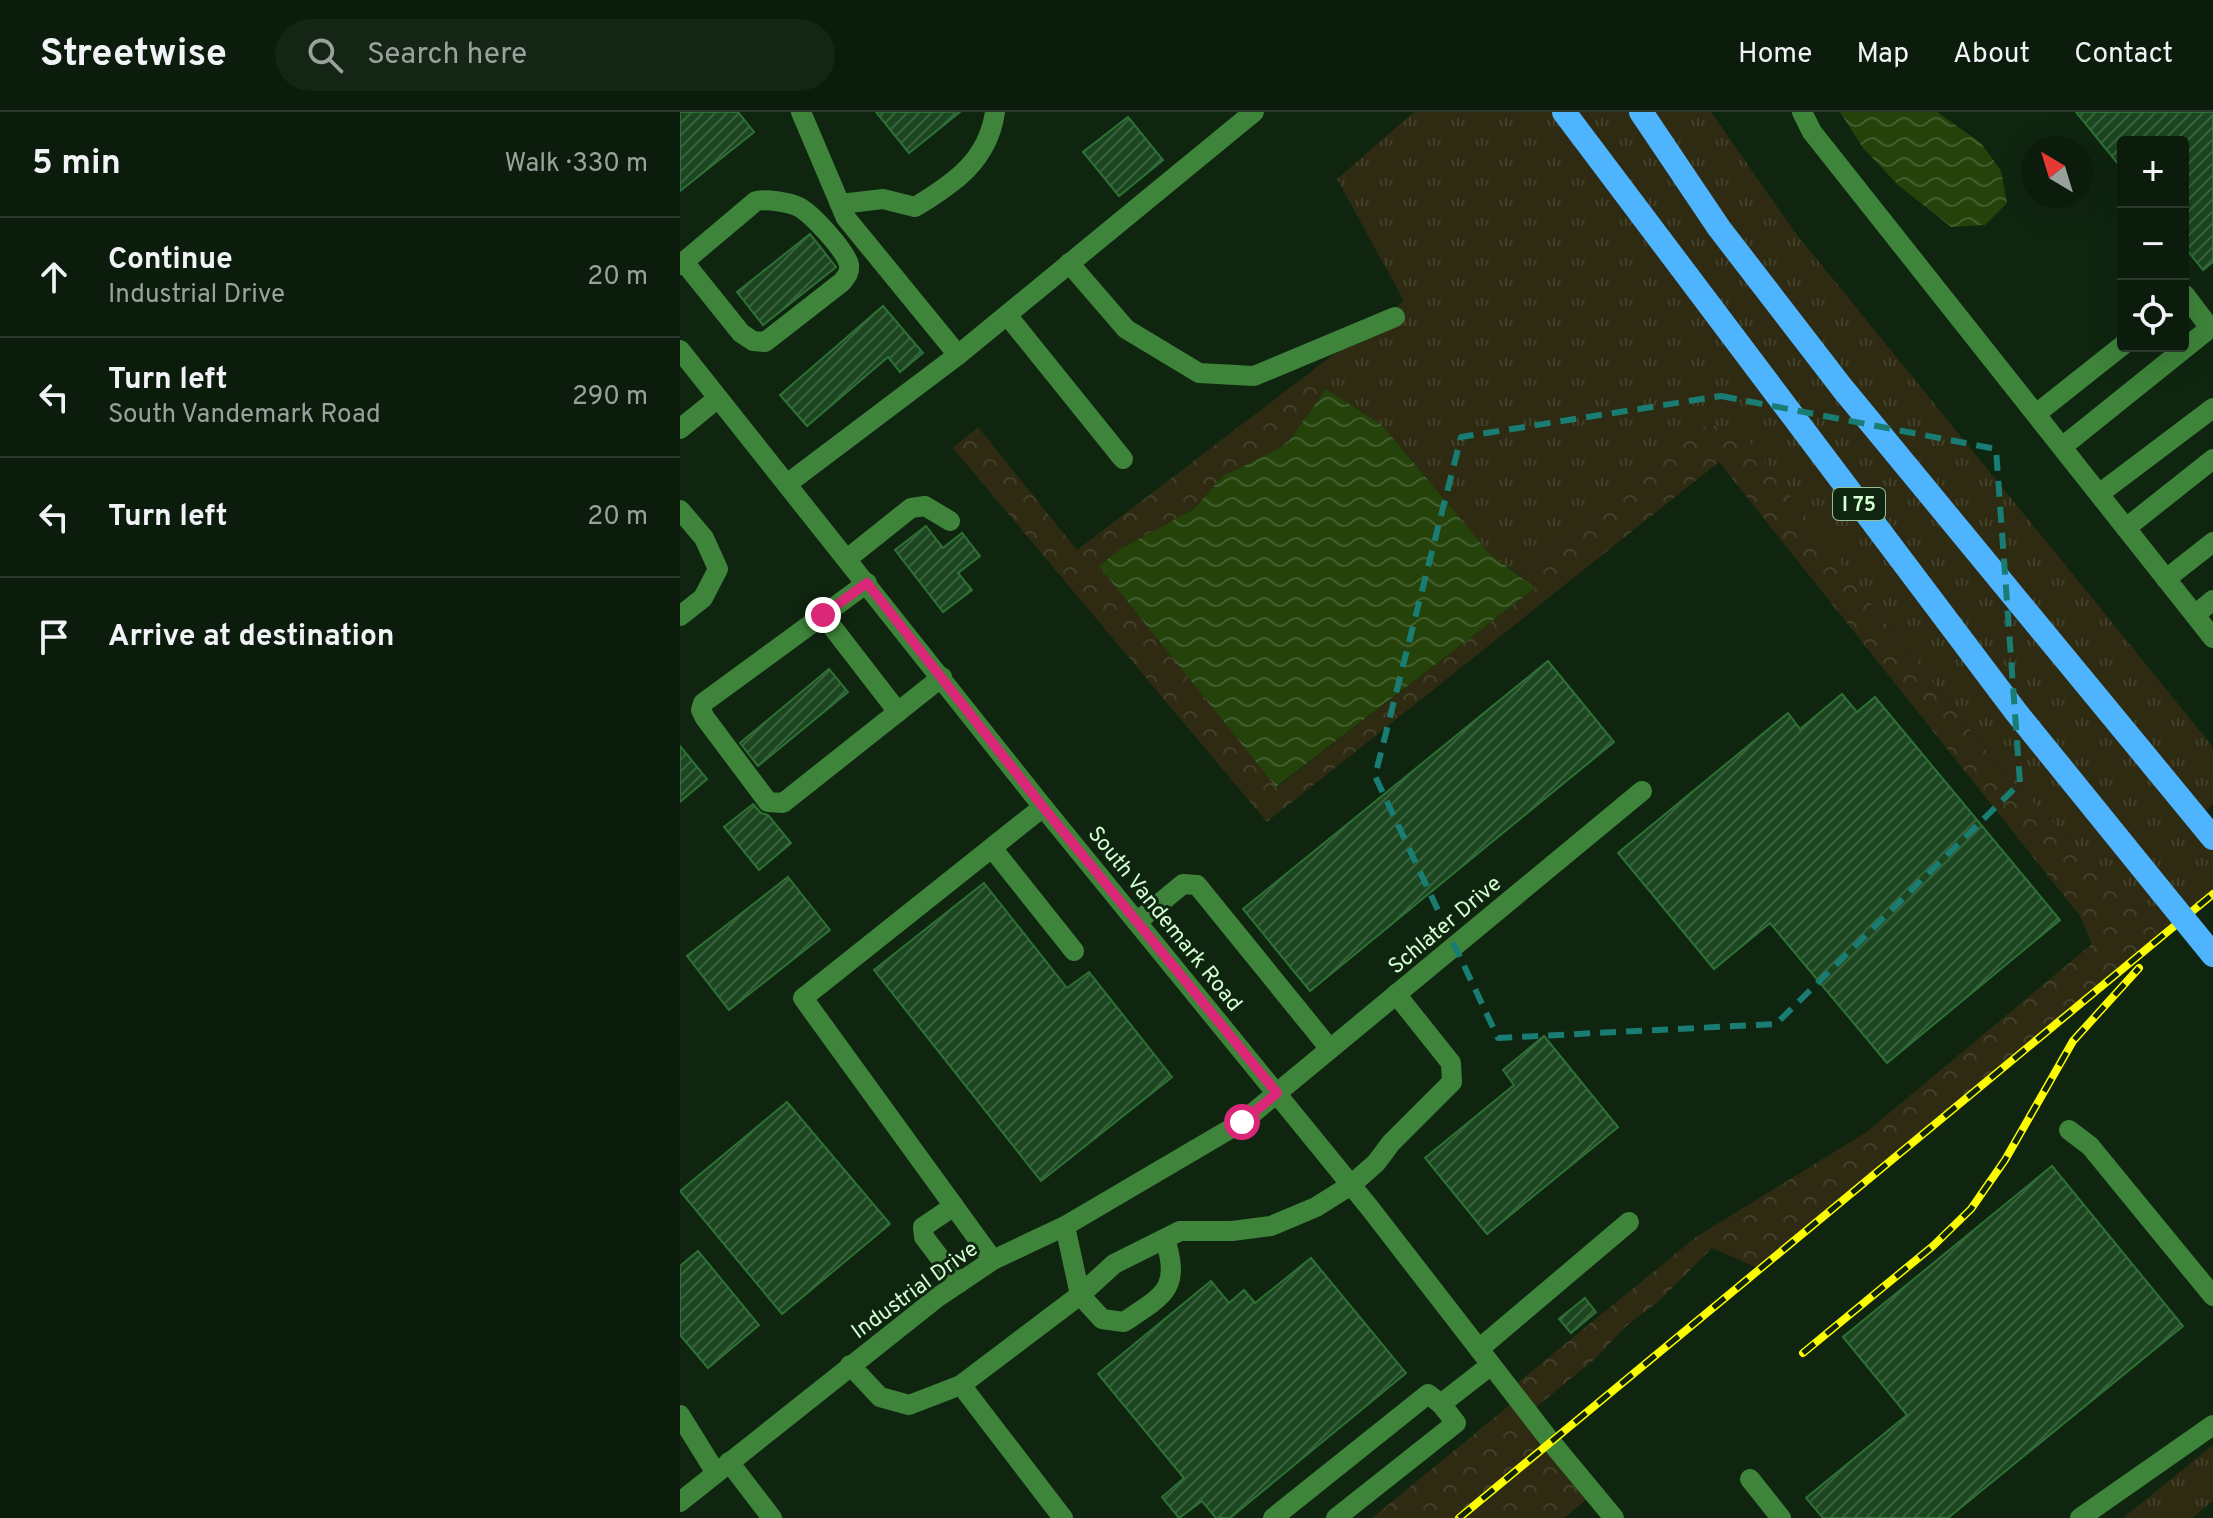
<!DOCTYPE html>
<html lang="en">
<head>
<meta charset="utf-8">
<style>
  body { margin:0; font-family:Overpass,sans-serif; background:#142515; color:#f1f3f6 }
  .controls { position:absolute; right:24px; top:24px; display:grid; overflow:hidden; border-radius:8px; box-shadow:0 8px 32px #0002 }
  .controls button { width:72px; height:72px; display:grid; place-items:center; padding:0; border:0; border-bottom:2px solid #2b3a2d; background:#0b1c0c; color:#f1f3f6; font:40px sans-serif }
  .compass { position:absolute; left:1341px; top:24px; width:72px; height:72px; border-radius:50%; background:#0b1c0c; box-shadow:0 8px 32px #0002; rotate:322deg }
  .stop { position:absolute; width:24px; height:24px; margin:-18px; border:6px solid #db2777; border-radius:50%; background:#fff }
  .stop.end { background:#db2777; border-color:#fff; box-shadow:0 2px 8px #0008 }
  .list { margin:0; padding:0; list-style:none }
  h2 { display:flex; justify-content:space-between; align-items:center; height:104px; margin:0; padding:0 32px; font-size:34px }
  h2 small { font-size:26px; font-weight:400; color:#9aa19d }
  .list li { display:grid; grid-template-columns:52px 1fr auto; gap:24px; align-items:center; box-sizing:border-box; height:120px; padding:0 32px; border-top:2px solid #2b3a2d }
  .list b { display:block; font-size:30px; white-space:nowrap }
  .list p { margin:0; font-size:26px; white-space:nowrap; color:#9aa19d }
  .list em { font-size:26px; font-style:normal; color:#9aa19d }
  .icon { flex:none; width:44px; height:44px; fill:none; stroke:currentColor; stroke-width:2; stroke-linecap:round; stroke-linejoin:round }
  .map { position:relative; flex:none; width:1533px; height:1406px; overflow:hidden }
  header { display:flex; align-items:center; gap:48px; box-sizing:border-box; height:112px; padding:0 40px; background:#0b1c0c; border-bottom:2px solid #2b3a2d }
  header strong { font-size:38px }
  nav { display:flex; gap:44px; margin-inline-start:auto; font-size:28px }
  .search { width:560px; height:72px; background:#142515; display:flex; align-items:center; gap:20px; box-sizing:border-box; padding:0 28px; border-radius:44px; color:#9aa19d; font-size:30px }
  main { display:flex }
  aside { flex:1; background:#0b1c0c }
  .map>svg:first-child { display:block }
  .grass { fill:url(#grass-tufts) }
  .forest { fill:url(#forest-crowns) }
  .water { fill:url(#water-waves) }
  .building { fill:url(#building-hatch); stroke:#2d7134; stroke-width:2 }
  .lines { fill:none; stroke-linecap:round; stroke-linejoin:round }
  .minor { stroke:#3e843a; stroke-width:20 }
  .highway { stroke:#4eb4fe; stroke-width:24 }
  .rail-casing { stroke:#fcfc01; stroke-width:8 }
  .rail { stroke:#0f2510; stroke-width:5; stroke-dasharray:15; stroke-linecap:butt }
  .highway-bridge { stroke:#4eb4fe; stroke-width:24 }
  .route { stroke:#db2777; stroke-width:10 }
  .marked { fill:none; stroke:#197d73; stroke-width:6; stroke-dasharray:16 10; stroke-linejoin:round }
  .labels { text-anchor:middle; stroke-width:6; stroke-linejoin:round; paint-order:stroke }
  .shield { fill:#0f2510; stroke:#98be98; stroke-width:2 }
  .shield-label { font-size:20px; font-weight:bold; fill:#d3ffd3 }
  .street-label { font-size:22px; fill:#d3ffd3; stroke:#0f2510 }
</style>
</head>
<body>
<header>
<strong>Streetwise</strong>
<div class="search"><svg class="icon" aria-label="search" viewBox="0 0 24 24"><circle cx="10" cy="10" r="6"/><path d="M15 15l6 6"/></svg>Search here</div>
<nav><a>Home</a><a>Map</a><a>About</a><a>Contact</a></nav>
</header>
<main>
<aside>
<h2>5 min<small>Walk · 330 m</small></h2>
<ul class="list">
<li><svg class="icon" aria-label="ahead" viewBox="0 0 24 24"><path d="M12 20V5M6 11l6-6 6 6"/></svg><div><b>Continue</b><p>Industrial Drive</p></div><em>20 m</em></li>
<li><svg class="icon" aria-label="left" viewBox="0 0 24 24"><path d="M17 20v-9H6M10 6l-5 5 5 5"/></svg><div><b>Turn left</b><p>South Vandemark Road</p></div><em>290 m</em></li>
<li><svg class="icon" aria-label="left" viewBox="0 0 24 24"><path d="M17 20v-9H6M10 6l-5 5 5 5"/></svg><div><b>Turn left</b></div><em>20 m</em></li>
<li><svg class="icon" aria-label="arrive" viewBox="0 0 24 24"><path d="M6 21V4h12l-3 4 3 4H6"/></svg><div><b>Arrive at destination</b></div></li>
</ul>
</aside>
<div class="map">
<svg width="1533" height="1406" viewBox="0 0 1533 1406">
  <defs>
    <pattern id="grass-tufts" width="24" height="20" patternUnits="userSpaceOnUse" patternTransform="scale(2)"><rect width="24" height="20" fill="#2f2b12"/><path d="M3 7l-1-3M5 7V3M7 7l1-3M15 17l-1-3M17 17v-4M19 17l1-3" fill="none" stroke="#424028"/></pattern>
    <pattern id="forest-crowns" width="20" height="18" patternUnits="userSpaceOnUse" patternTransform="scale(2)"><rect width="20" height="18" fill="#2f2b12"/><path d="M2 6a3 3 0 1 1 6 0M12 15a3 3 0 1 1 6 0" fill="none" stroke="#424028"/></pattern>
    <pattern id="water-waves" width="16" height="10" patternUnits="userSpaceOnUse" patternTransform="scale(2)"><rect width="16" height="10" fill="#24420a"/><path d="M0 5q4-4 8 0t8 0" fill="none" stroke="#435e2d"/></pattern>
    <pattern id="building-hatch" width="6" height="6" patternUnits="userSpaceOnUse" patternTransform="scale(2)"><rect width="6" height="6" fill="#1b461f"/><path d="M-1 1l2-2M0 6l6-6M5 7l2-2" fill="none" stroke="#3b623f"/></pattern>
  </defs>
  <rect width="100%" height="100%" fill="#0f2510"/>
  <g class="grass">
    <polygon points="734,0 1031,0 1114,119 1533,635 1533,692 1525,699 1533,708 1533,782 1480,826 1464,803 1324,661 1197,500 1026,315 840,464 809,441 702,313 646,277 632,259 724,189 657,67"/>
    <polygon points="1533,1333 1533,1389 1512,1406 1443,1406"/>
  </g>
  <polygon class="forest" points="632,259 646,277 606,333 543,364 514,397 442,436 597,675 855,476 840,464 1026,314 1058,314 1197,500 1324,661 1464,803 1480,826 1080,1157 1032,1136 979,1189 945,1215 916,1246 849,1301 913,1382 884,1406 692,1406 837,1287 830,1277 1016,1125 1185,1021 1412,832 1400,804 1039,350 587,710 273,336 298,315 397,438"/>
  <g class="water">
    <polygon points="1160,0 1257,0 1301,31 1321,59 1327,91 1305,113 1271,115 1218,73 1183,36"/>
    <polygon points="646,277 702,313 809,441 855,476 596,675 419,454 442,436 514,397 543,364 606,333"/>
  </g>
  <g class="building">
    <polygon points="0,0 58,0 74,20 0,79"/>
    <polygon points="196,0 280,0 229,41"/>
    <polygon points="1396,0 1533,0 1533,150 1523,158 1503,133 1503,30 1443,30 1443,58"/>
    <polygon points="448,5 483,48 439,84 403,40"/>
    <polygon points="130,122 156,155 83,213 57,180"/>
    <polygon points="203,194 243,241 220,260 208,245 127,314 100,283"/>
    <polygon points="246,414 263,436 282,421 300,444 278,461 292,478 263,500 215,438"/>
    <polygon points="868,549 934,630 630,879 563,797"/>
    <polygon points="149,557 168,580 78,654 60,631"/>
    <polygon points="1162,582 1177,600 1195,585 1380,808 1207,951 1090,811 1034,857 938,741 1108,601 1120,617"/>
    <polygon points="0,634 27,667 0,690"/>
    <polygon points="73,692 81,701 88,703 111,731 79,758 44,715"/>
    <polygon points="108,765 150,818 49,898 7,844"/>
    <polygon points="304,771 387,876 409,860 492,965 361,1069 194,858"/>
    <polygon points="864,924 938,1015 807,1122 745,1046 834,973 823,958"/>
    <polygon points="107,990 210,1112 102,1202 0,1079"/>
    <polygon points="1372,1054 1503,1214 1268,1406 1143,1406 1126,1386 1227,1303 1163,1225"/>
    <polygon points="18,1139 79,1213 28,1256 0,1223 0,1154"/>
    <polygon points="631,1146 726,1261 550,1406 536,1406 522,1389 499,1406 482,1385 504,1366 418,1262 531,1169 549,1191 564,1178 575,1191"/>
    <polygon points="905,1186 916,1200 891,1221 879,1207"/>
  </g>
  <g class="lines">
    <g class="minor">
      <polyline points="1122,0 1132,20 1533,526"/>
      <path d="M160,92L203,87L235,95C275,71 308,48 315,0"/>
      <polyline points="389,151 446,217 519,261 574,264 715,205"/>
      <path d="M0,153L76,89C88,87 108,90 119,95C133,103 166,139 169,153C170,161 166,165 162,170L85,230L73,229L61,221L4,150"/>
      <polyline points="327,203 443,347"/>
      <polyline points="0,238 363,695 689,1095 871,1330 934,1406"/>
      <polyline points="278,243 574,0"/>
      <polyline points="1356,302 1443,233"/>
      <polyline points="0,317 38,286"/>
      <polyline points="1382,335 1530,216 1505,183 1503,184"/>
      <polyline points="107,372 278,243 166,106 121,0"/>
      <polyline points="1419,382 1533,296"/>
      <polyline points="0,398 24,426 38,457 23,486 0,504"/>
      <polyline points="1446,416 1533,347"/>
      <polyline points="167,447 231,396 245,394 270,409"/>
      <polyline points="1486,467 1533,430"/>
      <polyline points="187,471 23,591 21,598 25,606 88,690 103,691 262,565"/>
      <polyline points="143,503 218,600"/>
      <polyline points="1515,503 1533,488"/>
      <polyline points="312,736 394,839"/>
      <polyline points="458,809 503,772 517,773 650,937"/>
      <polyline points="1389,1018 1410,1034 1533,1184"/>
      <polyline points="274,1094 243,1115 244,1125 279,1171"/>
      <path d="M385,1114L400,1183L422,1207L444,1210C484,1183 501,1177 485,1127"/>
      <polyline points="313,1148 123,886 363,695"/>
      <polyline points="799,1237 949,1110"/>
      <polyline points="170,1253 200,1285 229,1293 281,1273 400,1183 434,1152 500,1119 552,1119 591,1114 636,1095 671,1073 696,1051 711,1031 772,970 771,951 716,882"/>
      <polyline points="281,1273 383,1406"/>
      <polyline points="0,1303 36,1361"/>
      <polyline points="49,1350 92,1406"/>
      <polyline points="1070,1367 1101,1406"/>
      <polyline points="0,1390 258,1185 313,1148 385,1114 562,1010 962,679"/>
      <polyline points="593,1406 748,1282 761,1292"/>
      <polyline points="656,1406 776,1311 761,1292 811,1253"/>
      <polyline points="1400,1406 1533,1313"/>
    </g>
    <g class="highway">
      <polyline points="884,0 1336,600 1481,779"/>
      <polyline points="961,0 1039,116 1163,277 1533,726"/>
    </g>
    <g class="rail-casing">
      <g id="rail">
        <polyline points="1123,1241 1253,1134 1291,1097 1325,1048 1393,929 1459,856"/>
        <polyline points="779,1406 1533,782"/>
      </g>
    </g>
    <use href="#rail" class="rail"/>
    <polyline class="highway-bridge" points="1481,779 1533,843"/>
  </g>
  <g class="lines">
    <polyline class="route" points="143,503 187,471 363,695 597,981 562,1010"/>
  </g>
  <path class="marked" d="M1041,284L1316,337L1340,671L1096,912L818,926L695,664L781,325Z"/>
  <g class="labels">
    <rect class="shield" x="1153" y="376" width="52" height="32" rx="6"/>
    <g class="shield-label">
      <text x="1179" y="399">I 75</text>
    </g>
    <g class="street-label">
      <text transform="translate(486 806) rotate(51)" y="8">South Vandemark Road</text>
      <text transform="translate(764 812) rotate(-40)" y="8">Schlater Drive</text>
      <text transform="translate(234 1177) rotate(-36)" y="8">Industrial Drive</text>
    </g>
  </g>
</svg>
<div class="controls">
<button>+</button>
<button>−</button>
<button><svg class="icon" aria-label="locate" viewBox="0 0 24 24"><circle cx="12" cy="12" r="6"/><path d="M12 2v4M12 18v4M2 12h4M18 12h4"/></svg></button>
</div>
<svg class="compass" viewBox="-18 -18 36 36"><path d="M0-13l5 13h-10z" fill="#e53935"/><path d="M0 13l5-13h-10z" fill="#9aa19d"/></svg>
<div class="stop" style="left:562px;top:1010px"></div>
<div class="stop end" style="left:143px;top:503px"></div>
</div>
</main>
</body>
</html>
